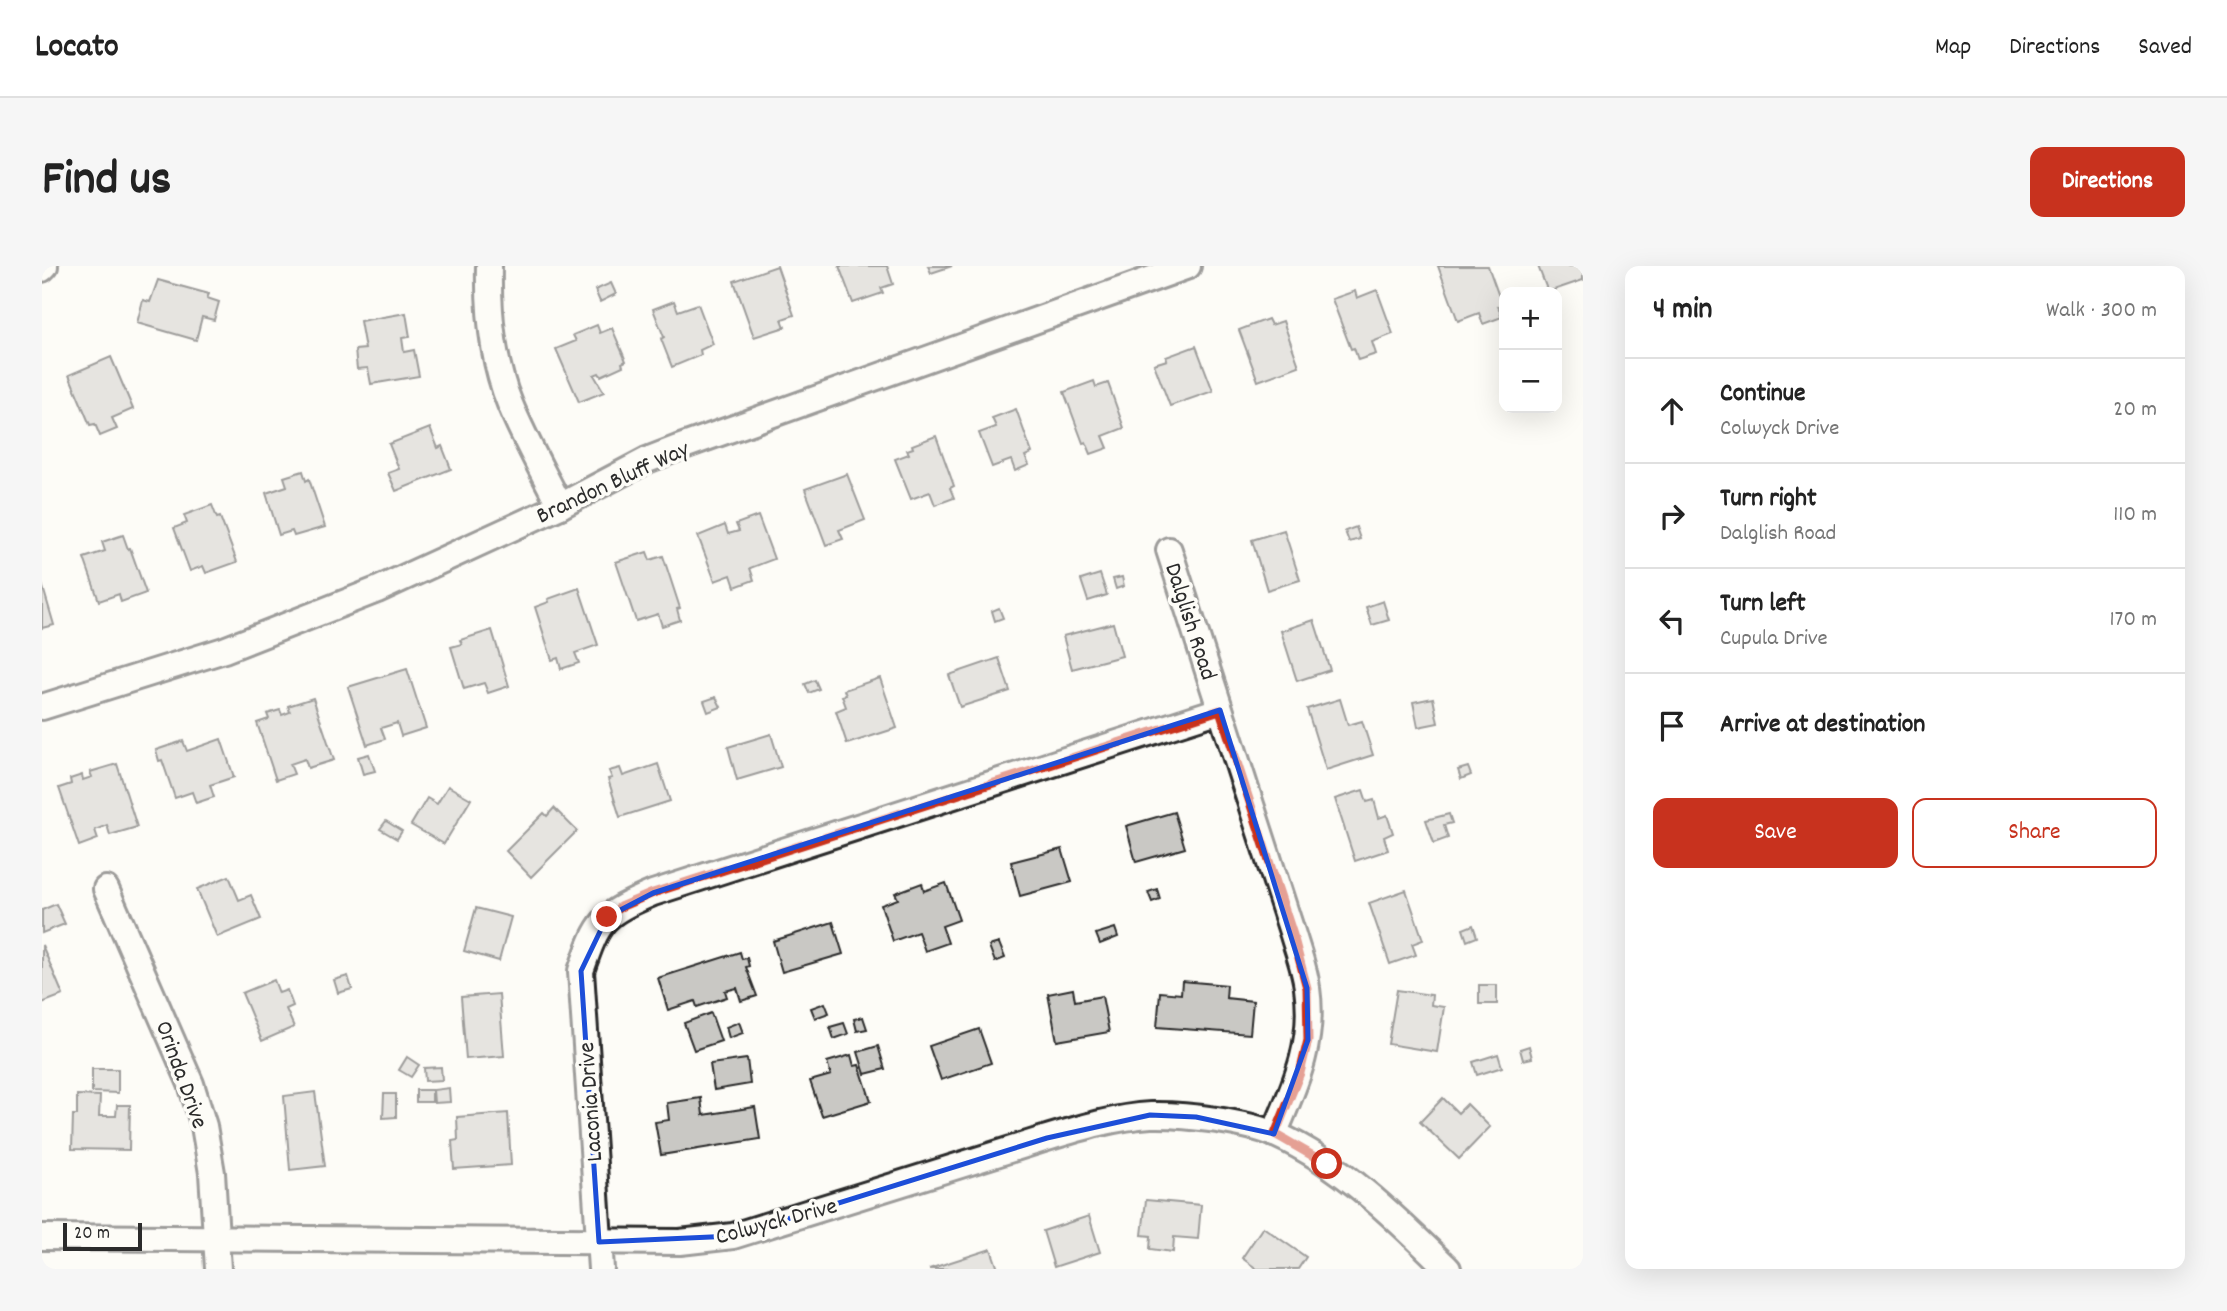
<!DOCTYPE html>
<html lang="en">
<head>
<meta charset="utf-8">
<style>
  body { margin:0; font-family:Dekko,sans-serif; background:#f6f6f6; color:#222 }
  .controls { position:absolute; right:21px; top:21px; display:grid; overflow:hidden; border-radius:14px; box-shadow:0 7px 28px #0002 }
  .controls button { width:63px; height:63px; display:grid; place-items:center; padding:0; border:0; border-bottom:2px solid #e0e0e0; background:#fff; color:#222; font:35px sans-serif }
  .scale { position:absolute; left:21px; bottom:18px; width:79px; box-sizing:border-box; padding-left:7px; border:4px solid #2b2b2b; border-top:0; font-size:19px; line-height:24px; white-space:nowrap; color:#2b2b2b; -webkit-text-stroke:5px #fdfcf7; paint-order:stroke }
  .stop { position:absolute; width:21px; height:21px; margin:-16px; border:5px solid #c8321e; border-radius:50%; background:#fff }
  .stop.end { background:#c8321e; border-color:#fff; box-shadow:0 2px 7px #0008 }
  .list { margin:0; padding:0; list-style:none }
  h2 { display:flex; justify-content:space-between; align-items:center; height:91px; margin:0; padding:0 28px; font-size:30px }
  h2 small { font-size:23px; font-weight:400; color:#767676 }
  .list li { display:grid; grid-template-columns:46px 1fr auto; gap:21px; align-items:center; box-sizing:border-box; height:105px; padding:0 28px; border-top:2px solid #e0e0e0 }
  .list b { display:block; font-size:26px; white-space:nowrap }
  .list p { margin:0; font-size:23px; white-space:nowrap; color:#767676 }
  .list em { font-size:23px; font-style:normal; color:#767676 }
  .actions { display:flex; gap:14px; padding:21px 28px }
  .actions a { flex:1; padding:16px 0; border:2px solid #c8321e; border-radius:14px; text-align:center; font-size:24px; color:#c8321e }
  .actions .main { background:#c8321e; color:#fff }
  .icon { flex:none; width:38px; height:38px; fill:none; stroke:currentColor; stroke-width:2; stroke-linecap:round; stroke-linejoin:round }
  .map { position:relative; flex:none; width:1541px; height:1003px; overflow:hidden; border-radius:14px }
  header { display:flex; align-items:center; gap:42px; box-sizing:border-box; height:98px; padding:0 35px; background:#fff; border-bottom:2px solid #e0e0e0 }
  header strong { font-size:33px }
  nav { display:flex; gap:38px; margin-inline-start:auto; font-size:24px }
  .intro { display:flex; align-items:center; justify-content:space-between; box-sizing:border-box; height:168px; padding:0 42px }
  h1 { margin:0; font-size:49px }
  .button { padding:18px 32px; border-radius:14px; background:#c8321e; color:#fff; font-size:24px; font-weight:700 }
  main { display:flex; gap:42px; padding:0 42px }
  aside { flex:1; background:#fff; border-radius:14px; box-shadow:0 7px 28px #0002 }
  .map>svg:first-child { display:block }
  .building { fill:#c9c8c4; stroke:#2b2b2b; stroke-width:2 }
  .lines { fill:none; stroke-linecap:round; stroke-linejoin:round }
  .minor-casing { stroke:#2b2b2b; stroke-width:30 }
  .minor { stroke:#fdfcf7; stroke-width:24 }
  .route { stroke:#c8321e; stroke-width:9 }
  .marked { fill:none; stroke:#1d4ed8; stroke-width:5; stroke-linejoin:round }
  .labels { text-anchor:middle; stroke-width:7; stroke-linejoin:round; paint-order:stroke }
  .street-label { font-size:24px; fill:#2b2b2b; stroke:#fdfcf7 }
</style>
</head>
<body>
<header>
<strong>Locato</strong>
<nav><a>Map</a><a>Directions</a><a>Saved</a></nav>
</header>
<div class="intro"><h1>Find us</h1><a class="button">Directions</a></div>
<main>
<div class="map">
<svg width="1541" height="1003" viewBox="0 0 1541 1003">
  <rect width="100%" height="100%" fill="#fdfcf7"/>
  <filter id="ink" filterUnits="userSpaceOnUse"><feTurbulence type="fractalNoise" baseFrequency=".0143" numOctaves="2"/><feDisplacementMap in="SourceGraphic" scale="14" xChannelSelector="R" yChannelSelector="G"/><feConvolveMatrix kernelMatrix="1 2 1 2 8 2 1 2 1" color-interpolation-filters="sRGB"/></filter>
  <g filter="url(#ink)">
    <g class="building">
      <polygon points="735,0 752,49 740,53 743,61 712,71 692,15"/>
      <polygon points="797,0 845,0 851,18 839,22 841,27 811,37"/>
      <polygon points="886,0 910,0 889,7"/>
      <polygon points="1396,0 1446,0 1460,39 1456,40 1460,51 1441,58 1437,47 1416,55"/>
      <polygon points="1496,0 1541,0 1541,14 1506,26"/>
      <polygon points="116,14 167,28 165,32 177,36 172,54 160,51 154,74 95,57 101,34 108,36"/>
      <polygon points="569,17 574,28 558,36 553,24"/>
      <polygon points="1335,24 1351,68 1330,76 1334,88 1316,94 1312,82 1309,83 1290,33 1313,25 1315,32"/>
      <polygon points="632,35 636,45 656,38 671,78 658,84 659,89 630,101 619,73 622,71 611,43"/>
      <polygon points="364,47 368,71 360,72 362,86 372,84 377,110 329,118 326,102 315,103 313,84 323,83 318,55"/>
      <polygon points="1226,53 1229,59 1241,55 1257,100 1216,115 1197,64"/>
      <polygon points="555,59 558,67 570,62 584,95 580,97 581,100 559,110 557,107 552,109 562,126 537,136 514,83 534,75 531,69"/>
      <polygon points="1154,80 1171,125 1128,140 1112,98 1125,94 1124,91"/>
      <polygon points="69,91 91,143 70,152 75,163 58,170 53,158 48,159 27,109"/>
      <polygon points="1052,115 1054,121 1066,117 1082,162 1061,170 1066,182 1049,188 1044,176 1041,177 1022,126"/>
      <polygon points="974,143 990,187 983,190 987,199 973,205 969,194 950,201 937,167 954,161 950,152"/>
      <polygon points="388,162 396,182 400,180 409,203 354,225 346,207 357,203 347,178"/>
      <polygon points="894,170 912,220 908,222 912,232 893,239 888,226 869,233 853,193 867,188 865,184 871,182 870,179"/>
      <polygon points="261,205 264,215 267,213 283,261 252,270 250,265 237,269 224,227 245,220 242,211"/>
      <polygon points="805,208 823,254 797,264 801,273 784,279 763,223"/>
      <polygon points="170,239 175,252 178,251 195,296 164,307 161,300 148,305 132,262 145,257 142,249"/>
      <polygon points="716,250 732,293 708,302 712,314 693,321 689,309 673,315 656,270 683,259 686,268 697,265 694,258"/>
      <polygon points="1314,261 1318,273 1307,276 1303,265"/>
      <polygon points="1242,264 1258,314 1225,324 1210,274"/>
      <polygon points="81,269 86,283 88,282 104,327 79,336 77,328 57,335 42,292 63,285 60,276"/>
      <polygon points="605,286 608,294 621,290 638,342 635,343 638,354 620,360 616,348 594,355 574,296"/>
      <polygon points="1058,308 1065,329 1046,335 1039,314"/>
      <polygon points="1080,311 1082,320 1074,323 1071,313"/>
      <polygon points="0,318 12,359 0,362"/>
      <polygon points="537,322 556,379 533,387 537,397 519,403 516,392 510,394 493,341 507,336 506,333"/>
      <polygon points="1341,335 1347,354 1330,359 1324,341"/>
      <polygon points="957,342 961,352 953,355 950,345"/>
      <polygon points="1272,354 1288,404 1255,415 1239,365"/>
      <polygon points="1071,357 1080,390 1030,403 1021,370"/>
      <polygon points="450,364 467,420 446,427 442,417 422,423 409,381 420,378 418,374"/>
      <polygon points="957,392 968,425 918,441 907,409"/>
      <polygon points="365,403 384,462 359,470 355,457 339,462 343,473 325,479 306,421"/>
      <polygon points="838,412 855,462 805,478 794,445 804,441 800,430 804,429 802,424"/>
      <polygon points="773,414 777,423 767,427 763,418"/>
      <polygon points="674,431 679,441 666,446 662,435"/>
      <polygon points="271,432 292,494 266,502 263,493 248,498 252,508 234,514 215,457 227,453 225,448 238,444 240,449 248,446 246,440"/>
      <polygon points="1391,432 1396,457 1376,461 1371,436"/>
      <polygon points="1298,433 1306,459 1320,455 1331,489 1284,504 1265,443"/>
      <polygon points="729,468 739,501 695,514 686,481"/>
      <polygon points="179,473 192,511 168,519 172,531 154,537 150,526 133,532 120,494 117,495 114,484 141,475 145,485"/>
      <polygon points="327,488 333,505 321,508 316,491"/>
      <polygon points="75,498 95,561 68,569 65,559 53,564 56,573 37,580 17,522 29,518 28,513 40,509 41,514 50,511 48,506"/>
      <polygon points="616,498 628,535 578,551 566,513 570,512 567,505 578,502 581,510"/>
      <polygon points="1426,501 1429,509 1419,513 1416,504"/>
      <polygon points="406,520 429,533 402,578 369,559 385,532 395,538"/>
      <polygon points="1321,524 1325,536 1332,534 1337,552 1345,549 1351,567 1342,571 1346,584 1313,595 1293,533"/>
      <polygon points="512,542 535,565 489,611 464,585 502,547 505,550"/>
      <polygon points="1132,546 1143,582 1094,596 1084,560"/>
      <polygon points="1407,548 1410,557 1402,559 1406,572 1392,577 1384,554"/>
      <polygon points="344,555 360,565 355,573 338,563"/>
      <polygon points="1020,583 1030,616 978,630 969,596"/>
      <polygon points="187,610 197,634 209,629 219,653 175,671 155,623"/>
      <polygon points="880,617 882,625 904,617 917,654 900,660 906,677 883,685 876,666 851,675 839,639 856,633 853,627"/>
      <polygon points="1115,623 1118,633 1110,636 1106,626"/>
      <polygon points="1364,624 1381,674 1370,678 1374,689 1348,698 1327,637"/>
      <polygon points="14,638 23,658 0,667 0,644"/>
      <polygon points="434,642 469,651 457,695 422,685"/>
      <polygon points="791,656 801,688 740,706 731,675"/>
      <polygon points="1431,659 1435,671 1425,675 1421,663"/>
      <polygon points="1073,662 1076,671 1058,678 1054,668"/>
      <polygon points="957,677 963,692 953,696 947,680"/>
      <polygon points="0,679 21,729 0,737"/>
      <polygon points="698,686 700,693 705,692 707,700 704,701 715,730 699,735 695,722 683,725 685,731 655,741 653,735 626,744 616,712"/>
      <polygon points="306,710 310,723 296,727 292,714"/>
      <polygon points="232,714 237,727 245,724 251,740 244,743 252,761 220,775 200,727"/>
      <polygon points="1140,715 1185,719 1184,732 1211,735 1208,768 1115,761 1118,726 1139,728"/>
      <rect x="1437" y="719" width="18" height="19"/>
      <polygon points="1031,723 1033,735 1060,730 1067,766 1015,775 1006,728"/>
      <polygon points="1355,724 1390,729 1389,739 1402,741 1395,786 1346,778"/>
      <polygon points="457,728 462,790 424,793 419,731"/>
      <polygon points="783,737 787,747 773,752 769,742"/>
      <polygon points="669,747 679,775 652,784 642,757"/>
      <polygon points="821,751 825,763 815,765 812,753"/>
      <polygon points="697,756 701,767 687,772 684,761"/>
      <polygon points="802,757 806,768 792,773 788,761"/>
      <polygon points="937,763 949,797 899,814 887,780"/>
      <polygon points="836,780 843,803 823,808 816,786"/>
      <polygon points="1487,780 1490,792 1481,794 1478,783"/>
      <polygon points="1456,788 1460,801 1435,809 1431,796"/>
      <polygon points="809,789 812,800 817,799 829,835 780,850 768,815 789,809 785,796"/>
      <polygon points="365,791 377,799 369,811 357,804"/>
      <polygon points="705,793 708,818 672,824 668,798"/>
      <polygon points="399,801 400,814 383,815 382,802"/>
      <polygon points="50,803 76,803 76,827 50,826"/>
      <polygon points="407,822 408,836 392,837 391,824"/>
      <rect x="374" y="824" width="16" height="12"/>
      <polygon points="273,826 283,900 248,904 242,830"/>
      <polygon points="342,828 354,828 354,851 341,852"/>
      <polygon points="35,829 58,830 57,850 74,850 75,839 88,839 87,884 30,883 31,849 35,849"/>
      <polygon points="659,832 661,849 713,841 718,873 619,889 613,856 627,854 625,837"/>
      <polygon points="1401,832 1416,847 1425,838 1448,861 1417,893 1378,856"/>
      <polygon points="466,847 469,899 412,903 410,875 416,874 415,851"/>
      <polygon points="1104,934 1159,939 1156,973 1132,971 1131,986 1108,983 1109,970 1100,969"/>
      <polygon points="1047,950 1058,986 1012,1001 1001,965"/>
      <polygon points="1221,961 1264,991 1256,1003 1215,1003 1200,992"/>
      <polygon points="949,983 956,1003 887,1003"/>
    </g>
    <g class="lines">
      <g class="minor-casing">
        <g id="minor">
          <path d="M447,0C446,47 450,94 468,138C482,172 501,206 518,240"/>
          <polyline points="0,3 3,0"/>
          <path d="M1127,284L1251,669C1256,686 1263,704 1265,722C1273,777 1253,819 1232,868"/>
          <polyline points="0,441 182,384 335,324 518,240 605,194 636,182 1146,0"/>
          <polyline points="64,623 149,818 162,860 170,907 176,1003"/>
          <path d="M0,971L638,976L691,970L1005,872C1038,862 1074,851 1109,849C1142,848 1205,856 1235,869C1301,899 1355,953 1406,1003"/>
          <path d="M559,1003L539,705C557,653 560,649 611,627L1178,444"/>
        </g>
      </g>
      <use href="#minor" class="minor"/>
    </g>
  </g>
  <g class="lines" filter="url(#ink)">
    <polyline class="route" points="565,651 578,641 611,627 1178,444 1251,669 1265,722 1266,774 1258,807 1233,868 1285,898"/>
  </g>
  <path d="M0 0H1541V1003H0ZM1178,444L1265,722L1266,774L1232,868L1154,851L1108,849L1005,872L691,970L557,976L539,705L565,651L611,627Z" fill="#fdfcf7" fill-opacity=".55" fill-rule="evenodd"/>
  <path class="marked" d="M1178,444L1265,722L1266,774L1232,868L1154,851L1108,849L1005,872L691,970L557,976L539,705L565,651L611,627Z"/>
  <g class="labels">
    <g class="street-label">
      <text transform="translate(570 215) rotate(-25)" y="8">Brandon Bluff Way</text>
      <text transform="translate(1150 355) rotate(72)" y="8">Dalglish Road</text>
      <text transform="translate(141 808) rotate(70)" y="8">Orinda Drive</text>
      <text transform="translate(547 836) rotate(-94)" y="8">Laconia Drive</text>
      <text transform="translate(734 954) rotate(-15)" y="8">Colwyck Drive</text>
    </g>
  </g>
</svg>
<div class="controls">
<button>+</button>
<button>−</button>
</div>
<div class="scale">20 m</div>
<div class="stop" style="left:1285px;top:898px"></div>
<div class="stop end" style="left:565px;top:651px"></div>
</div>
<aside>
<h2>4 min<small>Walk · 300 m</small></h2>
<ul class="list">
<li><svg class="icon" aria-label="ahead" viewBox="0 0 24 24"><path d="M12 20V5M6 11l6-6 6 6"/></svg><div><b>Continue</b><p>Colwyck Drive</p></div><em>20 m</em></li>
<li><svg class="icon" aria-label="right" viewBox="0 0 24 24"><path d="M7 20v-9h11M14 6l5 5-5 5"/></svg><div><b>Turn right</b><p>Dalglish Road</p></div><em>110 m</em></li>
<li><svg class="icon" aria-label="left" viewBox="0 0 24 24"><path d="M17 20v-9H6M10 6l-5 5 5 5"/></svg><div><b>Turn left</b><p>Cupula Drive</p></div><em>170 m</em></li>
<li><svg class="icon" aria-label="arrive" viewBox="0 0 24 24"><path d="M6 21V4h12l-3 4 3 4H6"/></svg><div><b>Arrive at destination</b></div></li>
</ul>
<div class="actions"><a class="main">Save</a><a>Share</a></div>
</aside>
</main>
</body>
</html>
